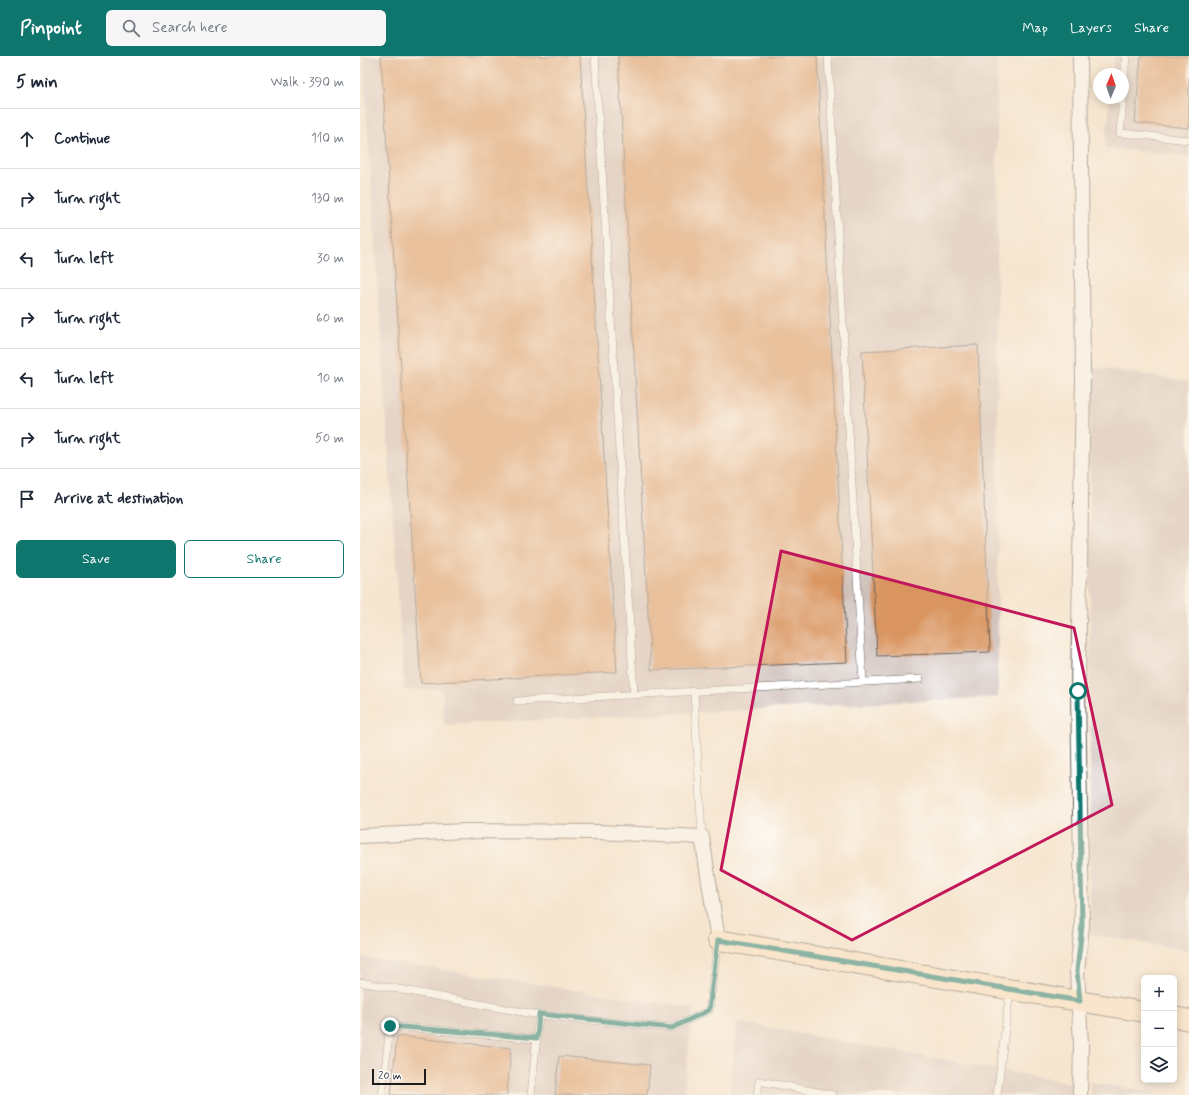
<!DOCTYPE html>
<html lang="en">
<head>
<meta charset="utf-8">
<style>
  body { margin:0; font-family:Mynerve,sans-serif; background:#f6f6f7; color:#1f2937 }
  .controls { position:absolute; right:12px; bottom:12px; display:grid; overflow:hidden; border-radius:6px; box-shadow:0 2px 10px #0003 }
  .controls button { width:36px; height:36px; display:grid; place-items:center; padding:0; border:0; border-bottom:1px solid #e0e1e3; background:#fff; color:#1f2937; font:20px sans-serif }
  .compass { position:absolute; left:733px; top:12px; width:36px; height:36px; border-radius:50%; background:#fff; box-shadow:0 2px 10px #0003; rotate:2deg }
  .scale { position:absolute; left:12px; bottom:10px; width:54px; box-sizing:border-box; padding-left:4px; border:2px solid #1c1c1c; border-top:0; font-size:11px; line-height:14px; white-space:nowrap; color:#1c1c1c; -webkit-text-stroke:3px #fff; paint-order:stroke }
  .stop { position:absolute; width:12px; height:12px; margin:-9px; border:3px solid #0f766e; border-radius:50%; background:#fff }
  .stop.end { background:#0f766e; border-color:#fff; box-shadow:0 1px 4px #0008 }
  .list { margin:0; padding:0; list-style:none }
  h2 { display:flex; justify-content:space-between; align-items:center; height:52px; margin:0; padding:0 16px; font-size:17px }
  h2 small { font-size:13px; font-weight:400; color:#747a83 }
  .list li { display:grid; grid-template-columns:26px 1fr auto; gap:12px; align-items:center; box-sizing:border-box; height:60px; padding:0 16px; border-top:1px solid #e0e1e3 }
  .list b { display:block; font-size:15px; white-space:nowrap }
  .list em { font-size:13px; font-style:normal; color:#747a83 }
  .actions { display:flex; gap:8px; padding:12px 16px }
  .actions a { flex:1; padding:9px 0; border:1px solid #0f766e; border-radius:6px; text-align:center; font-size:14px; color:#0f766e }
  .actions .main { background:#0f766e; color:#fff }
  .icon { flex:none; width:22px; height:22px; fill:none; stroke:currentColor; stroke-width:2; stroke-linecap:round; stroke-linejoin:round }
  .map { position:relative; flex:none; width:829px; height:1039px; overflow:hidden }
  header { display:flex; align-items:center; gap:24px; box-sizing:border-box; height:56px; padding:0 20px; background:#0f766e; color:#fff }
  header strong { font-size:19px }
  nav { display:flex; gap:22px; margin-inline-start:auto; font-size:14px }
  .search { width:280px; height:36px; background:#f6f6f7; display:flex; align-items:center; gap:10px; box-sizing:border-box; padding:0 14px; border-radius:6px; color:#747a83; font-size:15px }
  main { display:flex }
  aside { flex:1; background:#fff }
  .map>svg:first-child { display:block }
  .industrial { fill:#cfc0ba }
  .building { fill:#d9945e }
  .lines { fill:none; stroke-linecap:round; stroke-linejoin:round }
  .service-casing { stroke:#68625b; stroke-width:8 }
  .minor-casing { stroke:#68625b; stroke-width:16 }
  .secondary-casing { stroke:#68625b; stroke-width:22 }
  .service { stroke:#fff; stroke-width:7 }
  .minor { stroke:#fff; stroke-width:14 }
  .secondary { stroke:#fde5c5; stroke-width:20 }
  .route { stroke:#0f766e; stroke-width:5 }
  .marked { fill:none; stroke:#c2185b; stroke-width:3; stroke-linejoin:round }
</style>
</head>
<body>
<header>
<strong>Pinpoint</strong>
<div class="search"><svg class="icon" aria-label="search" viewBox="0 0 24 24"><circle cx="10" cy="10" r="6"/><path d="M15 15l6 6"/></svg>Search here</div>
<nav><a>Map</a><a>Layers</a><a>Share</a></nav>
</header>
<main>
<aside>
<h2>5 min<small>Walk · 390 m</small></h2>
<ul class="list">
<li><svg class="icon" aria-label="ahead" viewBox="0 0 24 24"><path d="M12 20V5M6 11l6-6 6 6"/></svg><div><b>Continue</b></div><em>110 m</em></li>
<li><svg class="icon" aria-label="right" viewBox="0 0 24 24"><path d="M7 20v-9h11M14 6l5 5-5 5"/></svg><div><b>Turn right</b></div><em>130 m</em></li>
<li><svg class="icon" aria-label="left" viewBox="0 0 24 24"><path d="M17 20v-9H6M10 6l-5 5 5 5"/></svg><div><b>Turn left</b></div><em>30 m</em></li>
<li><svg class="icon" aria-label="right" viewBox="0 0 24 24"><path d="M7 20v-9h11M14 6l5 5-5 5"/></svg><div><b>Turn right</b></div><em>60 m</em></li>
<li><svg class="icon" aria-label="left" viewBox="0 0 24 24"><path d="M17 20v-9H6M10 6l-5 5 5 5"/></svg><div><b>Turn left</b></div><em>10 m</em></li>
<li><svg class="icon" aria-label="right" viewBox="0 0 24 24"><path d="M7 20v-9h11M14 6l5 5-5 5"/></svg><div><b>Turn right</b></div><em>50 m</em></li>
<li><svg class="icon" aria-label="arrive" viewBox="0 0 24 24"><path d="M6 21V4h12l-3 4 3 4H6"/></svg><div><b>Arrive at destination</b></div></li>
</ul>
<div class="actions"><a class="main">Save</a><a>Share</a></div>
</aside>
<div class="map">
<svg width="829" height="1039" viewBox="0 0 829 1039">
  <rect width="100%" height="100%" fill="#fff"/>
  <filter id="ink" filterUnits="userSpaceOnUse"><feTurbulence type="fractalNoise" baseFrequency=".025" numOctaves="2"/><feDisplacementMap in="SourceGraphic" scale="8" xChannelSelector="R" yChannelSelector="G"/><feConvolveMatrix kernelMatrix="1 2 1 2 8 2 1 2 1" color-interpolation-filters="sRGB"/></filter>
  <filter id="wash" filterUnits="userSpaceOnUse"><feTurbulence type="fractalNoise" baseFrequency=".012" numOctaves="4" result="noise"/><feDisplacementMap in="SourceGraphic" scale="16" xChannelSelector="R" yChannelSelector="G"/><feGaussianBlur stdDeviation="0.9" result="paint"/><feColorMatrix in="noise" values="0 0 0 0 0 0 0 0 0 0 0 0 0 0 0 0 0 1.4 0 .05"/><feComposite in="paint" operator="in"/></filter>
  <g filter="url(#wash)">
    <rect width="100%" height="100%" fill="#f6e5cf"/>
    <g class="industrial">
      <polygon points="3,0 637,0 638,641 84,669 82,633 44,634"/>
      <polygon points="754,0 829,0 829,100 745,92 750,42 763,42 763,18 752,18"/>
      <polygon points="730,310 829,326 829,895 730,878"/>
      <polygon points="0,901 333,952 324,1039 0,1039"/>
      <polygon points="376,966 711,1027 711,1039 370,1039"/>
      <polygon points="730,1026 810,1039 730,1039"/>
    </g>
    <g id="blocks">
      <g class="building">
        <polygon points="21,0 220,0 257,616 61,627"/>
        <polygon points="258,0 457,0 487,606 291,614"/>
        <polygon points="781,0 829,0 829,72 775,67"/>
        <polygon points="618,289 630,596 517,600 502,295"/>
        <polygon points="37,980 151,992 147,1039 31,1039"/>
        <polygon points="199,1000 290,1009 287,1039 195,1039"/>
      </g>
    </g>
  </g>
  <g filter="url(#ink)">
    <use href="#blocks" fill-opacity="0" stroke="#68625b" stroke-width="1"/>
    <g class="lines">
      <g class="service-casing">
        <g id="service">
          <polyline points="235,0 274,639"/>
          <polyline points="468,0 503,626"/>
          <polyline points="763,36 766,0"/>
          <polyline points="763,42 760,77 829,84"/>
          <polyline points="334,635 342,781"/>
          <polyline points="157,645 560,623"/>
          <polyline points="0,926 179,959"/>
          <polyline points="22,1039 30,970 177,983"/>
          <polyline points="171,1039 179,959 312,972 349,954 358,885"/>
          <polyline points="397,1039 399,1025 473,1039"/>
          <polyline points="637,1039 650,934"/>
        </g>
      </g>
      <g class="minor-casing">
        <g id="minor">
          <polyline points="720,0 723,323 718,635 722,870 717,915 721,988 720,1039"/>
          <polyline points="0,780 104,775 238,776 342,781 358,884"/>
        </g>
      </g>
      <g class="secondary-casing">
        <g id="secondary">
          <polyline points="358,884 784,956"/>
          <polyline points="814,961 829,964"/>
        </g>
      </g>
      <use href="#service" class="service"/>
      <use href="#minor" class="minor"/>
      <use href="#secondary" class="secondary"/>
    </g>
  </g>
  <g class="lines" filter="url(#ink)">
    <polyline class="route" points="30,970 177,982 179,958 312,972 349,954 358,884 720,945 717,915 722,870 718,635"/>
  </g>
  <path d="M0 0H829V1039H0ZM421,495L714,572L752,749L492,884L361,814Z" fill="#f6e5cf" fill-opacity=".55" fill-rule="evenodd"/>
  <path class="marked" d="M421,495L714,572L752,749L492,884L361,814Z"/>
</svg>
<div class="controls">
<button>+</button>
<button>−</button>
<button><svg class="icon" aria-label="layers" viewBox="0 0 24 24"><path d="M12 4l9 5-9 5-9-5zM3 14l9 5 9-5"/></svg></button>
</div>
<svg class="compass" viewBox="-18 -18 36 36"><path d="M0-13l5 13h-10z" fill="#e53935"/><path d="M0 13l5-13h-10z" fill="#747a83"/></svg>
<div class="scale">20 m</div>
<div class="stop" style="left:718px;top:635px"></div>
<div class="stop end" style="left:30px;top:970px"></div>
</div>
</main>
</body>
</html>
